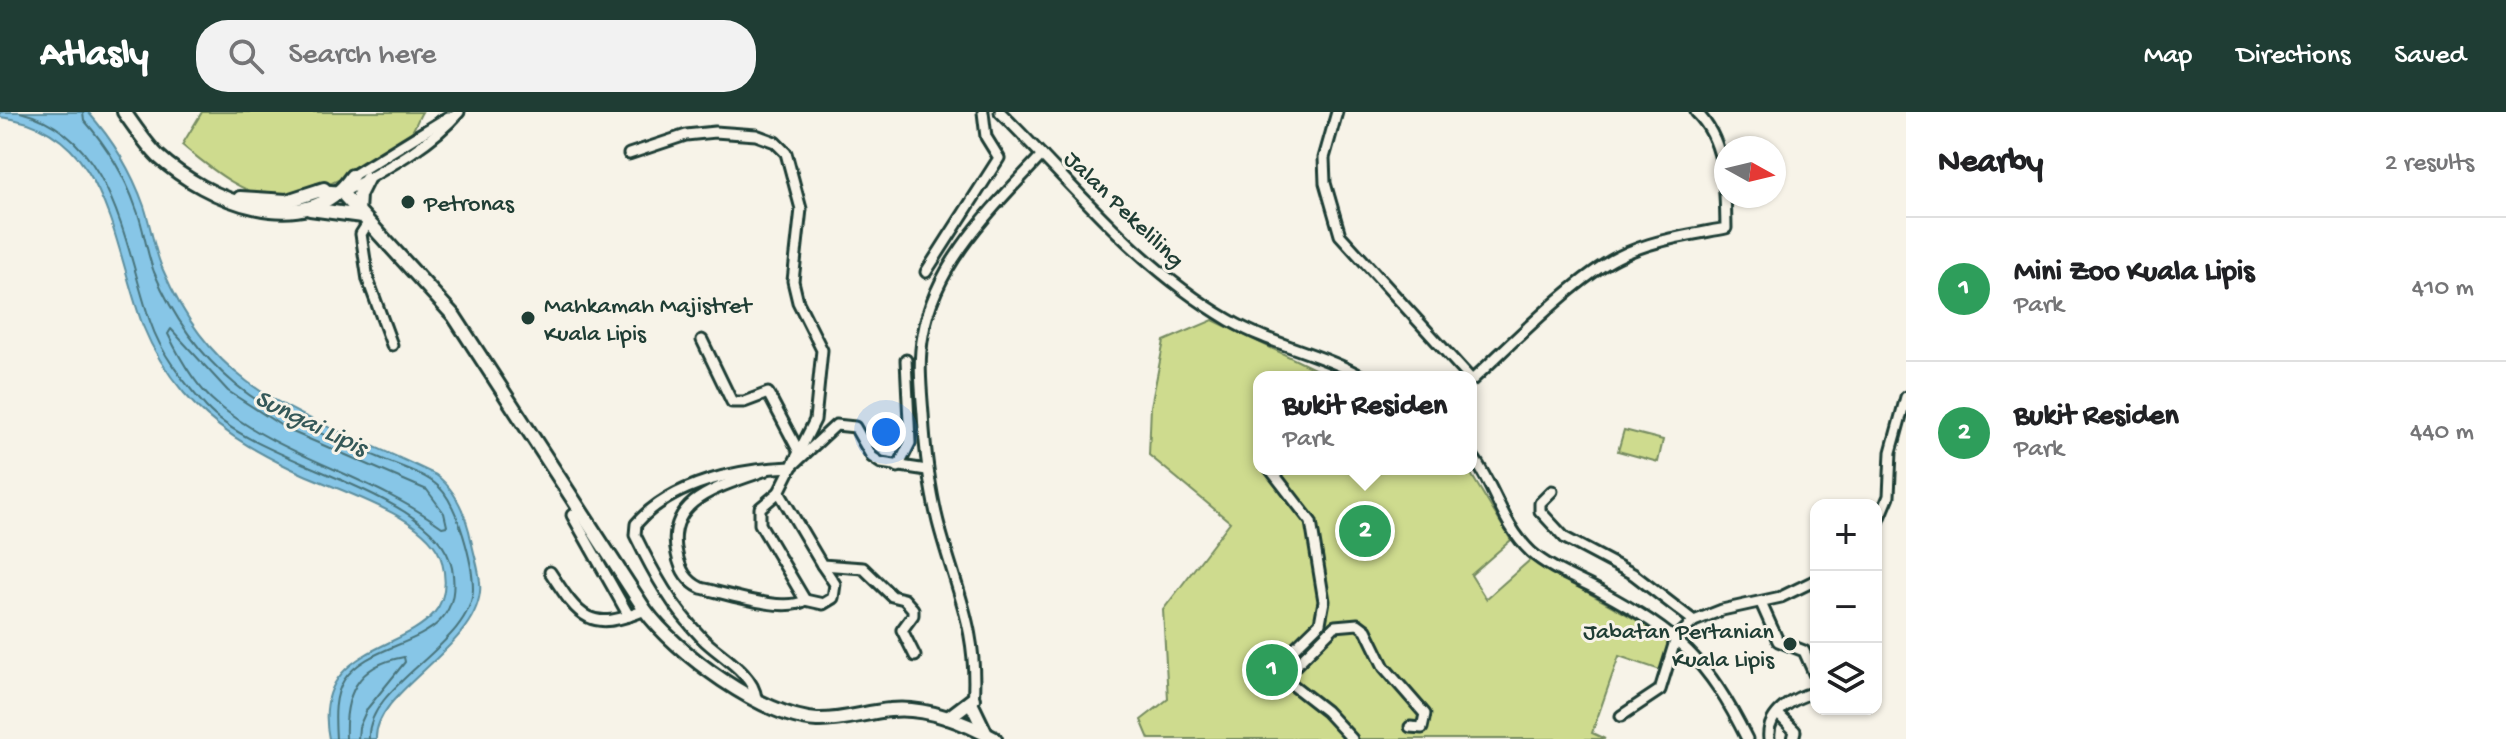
<!DOCTYPE html>
<html lang="en">
<head>
<meta charset="utf-8">
<style>
  body { margin:0; font-family:"Gochi Hand",sans-serif; background:#f2f2f2; color:#202124 }
  .controls { position:absolute; right:24px; bottom:24px; display:grid; overflow:hidden; border-radius:16px; box-shadow:0 2px 6px #0004 }
  .controls button { width:72px; height:72px; display:grid; place-items:center; padding:0; border:0; border-bottom:2px solid #e0e0e0; background:#fff; color:#202124; font:40px sans-serif }
  .compass { position:absolute; left:1714px; top:24px; width:72px; height:72px; border-radius:50%; background:#fff; box-shadow:0 2px 6px #0004; rotate:98deg }
  .you { position:absolute; left:886px; top:320px; width:28px; height:28px; margin:-20px; border:6px solid #fff; border-radius:50%; background:#1a73e8; box-shadow:0 0 0 12px #1a73e833 }
  .badge { display:grid; place-items:center; width:52px; height:52px; border-radius:50%; background:#1f3d34; color:#fff; font-size:26px; font-weight:700 }
  .pin { position:absolute; translate:-50% -50%; border:4px solid #fff; box-shadow:0 2px 8px #0006 }
  .popup { position:absolute; left:1253px; top:259px; width:224px; height:104px; box-sizing:border-box; display:grid; place-content:center; border-radius:16px; background:#fff; filter:drop-shadow(0 2px 6px #0005); font-size:26px; white-space:nowrap; color:#757577 }
  .popup b { font-size:30px; color:#202124 }
  .popup::after { content:''; position:absolute; left:50%; top:100%; margin-left:-16px; border:16px solid transparent; border-top-color:#fff }
  .list { margin:0; padding:0; list-style:none }
  h2 { display:flex; justify-content:space-between; align-items:center; height:104px; margin:0; padding:0 32px; font-size:34px }
  h2 small { font-size:26px; font-weight:400; color:#757577 }
  .list li { display:grid; grid-template-columns:52px 1fr auto; gap:24px; align-items:center; box-sizing:border-box; height:144px; padding:0 32px; border-top:2px solid #e0e0e0 }
  .list b { display:block; font-size:30px; white-space:nowrap }
  .list p { margin:0; font-size:26px; white-space:nowrap; color:#757577 }
  .list em { font-size:26px; font-style:normal; color:#757577 }
  .icon { flex:none; width:44px; height:44px; fill:none; stroke:currentColor; stroke-width:2; stroke-linecap:round; stroke-linejoin:round }
  .map { position:relative; flex:none; width:1906px; height:627px; overflow:hidden }
  header { display:flex; align-items:center; gap:48px; box-sizing:border-box; height:112px; padding:0 40px; background:#1f3d34; color:#fff }
  header strong { font-size:38px }
  nav { display:flex; gap:44px; margin-inline-start:auto; font-size:28px }
  .search { width:560px; height:72px; background:#f2f2f2; display:flex; align-items:center; gap:20px; box-sizing:border-box; padding:0 28px; border-radius:32px; color:#757577; font-size:30px }
  main { display:flex }
  aside { flex:1; background:#fff }
  .map>svg:first-child { display:block }
  .green { fill:#cedb8e; stroke:#768c61; stroke-width:2 }
  .water { fill:#87c6e7; stroke:#5d8f9f; stroke-width:2 }
  .lines { fill:none; stroke-linecap:round; stroke-linejoin:round }
  .shore { stroke:#49747c; stroke-width:2 }
  .minor-casing { stroke:#1f3d34; stroke-width:15 }
  .major-casing { stroke:#1f3d34; stroke-width:18 }
  .minor { stroke:#f7f3e8; stroke-width:9 }
  .major { stroke:#f7f3e8; stroke-width:12 }
  .poi-dot { fill:#1f3d34; stroke:#f7f3e8; stroke-width:3 }
  .labels { text-anchor:middle; stroke-width:6; stroke-linejoin:round; paint-order:stroke }
  .poi-label { font-size:24px; fill:#1f3d34; stroke:#f7f3e8; text-anchor:start }
  .street-label { font-size:24px; fill:#1f3d34; stroke:#f7f3e8 }
  .water-label { font-size:26px; font-style:italic; fill:#345858; stroke:#f7f3e8 }
</style>
</head>
<body>
<header>
<strong>Atlasly</strong>
<div class="search"><svg class="icon" aria-label="search" viewBox="0 0 24 24"><circle cx="10" cy="10" r="6"/><path d="M15 15l6 6"/></svg>Search here</div>
<nav><a>Map</a><a>Directions</a><a>Saved</a></nav>
</header>
<main>
<div class="map">
<svg width="1906" height="627" viewBox="0 0 1906 627">
  <rect width="100%" height="100%" fill="#f7f3e8"/>
  <filter id="ink" filterUnits="userSpaceOnUse"><feTurbulence type="fractalNoise" baseFrequency=".0125" numOctaves="2"/><feDisplacementMap in="SourceGraphic" scale="16" xChannelSelector="R" yChannelSelector="G"/><feConvolveMatrix kernelMatrix="1 2 1 2 8 2 1 2 1" color-interpolation-filters="sRGB"/></filter>
  <g filter="url(#ink)">
    <g class="green">
      <path d="M202,0H422C417,8 413,21 407,27C391,45 309,85 285,86C247,88 209,55 182,33Z"/>
      <polygon points="1213,208 1331,265 1259,265 1259,357 1468,357 1511,428 1471,463 1486,487 1530,448 1647,514 1668,530 1663,559 1619,544 1592,621 1605,627 1149,627 1141,608 1168,587 1163,498 1230,410 1149,343 1151,294 1164,229"/>
      <polygon points="1624,318 1663,328 1658,350 1618,339"/>
    </g>
    <path class="water" d="M0,0H88C112,27 132,60 144,94C151,115 154,138 163,158C221,294 318,304 436,363C458,379 467,406 472,432C475,447 482,465 480,480C474,538 374,579 376,627H329C305,508 468,551 442,450C431,403 331,377 292,357C252,338 213,315 184,281C167,261 153,239 143,214C112,133 109,17 0,5Z"/>
    <g class="lines">
      <g class="shore">
        <path d="M20,0C113,23 124,132 150,209C161,242 183,269 206,295C259,354 437,379 452,456C467,538 374,522 344,568C333,585 335,608 336,627"/>
        <path d="M83,0L84,8C106,33 125,64 136,96C144,116 146,139 154,160C172,203 199,242 235,272C277,307 330,325 380,346C398,354 425,361 439,375C458,393 473,452 473,477C472,533 365,573 369,627"/>
        <path d="M171,217L228,279L288,318L427,378L444,401L447,414L442,415C371,363 283,346 217,292C195,274 180,247 168,222Z"/>
        <path d="M346,627C344,584 356,553 404,545L405,550L367,597L359,615L358,627"/>
      </g>
      <g class="minor-casing">
        <g id="minor">
          <path d="M1000,0C1075,74 1136,154 1229,208C1271,233 1321,241 1363,265"/>
          <polyline points="1337,0 1324,46 1325,71 1340,123 1469,265"/>
          <polyline points="629,42 686,23 715,20 756,23 775,30 786,41 801,97 793,169 798,190 822,238 815,308 779,380 822,453 863,456 892,484 904,487 913,497 913,503 902,518 915,544"/>
          <polyline points="352,64 448,5 454,5"/>
          <path d="M342,81C381,59 429,35 459,0"/>
          <polyline points="368,111 361,122 368,168 392,233"/>
          <polyline points="926,160 999,46 986,25 983,0"/>
          <polyline points="702,228 732,290 744,290 768,281 799,340"/>
          <path d="M1471,269C1508,235 1575,166 1618,145C1651,128 1690,123 1726,116C1725,76 1727,30 1696,0"/>
          <path d="M1471,342C1494,372 1502,413 1531,440C1550,457 1578,467 1600,479C1678,521 1708,548 1747,627"/>
          <polyline points="898,355 910,331 906,248"/>
          <polyline points="1270,357 1311,410 1324,489 1320,511 1277,553 1276,560 1326,599 1352,627"/>
          <path d="M766,358C725,374 664,385 677,442C680,457 686,469 701,476C724,481 787,502 805,488L760,412V396L779,380"/>
          <polyline points="1552,379 1540,391 1540,399 1565,426 1633,462 1694,509"/>
          <polyline points="572,403 629,504"/>
          <polyline points="1876,415 1889,384 1891,340 1906,285"/>
          <path d="M550,460C580,506 589,521 645,498"/>
          <polyline points="805,488 823,492 833,486 835,472 822,453"/>
          <polyline points="1761,491 1778,529 1804,539 1816,566"/>
          <polyline points="1283,566 1335,514 1358,512 1366,518 1384,555 1425,602 1422,616 1410,615"/>
          <path d="M756,586C753,561 720,544 703,527C672,495 654,462 635,423L636,412C672,370 740,357 791,355L836,313L855,315L872,345L881,351L927,358"/>
          <path d="M973,593C979,518 956,479 938,410C929,374 925,339 923,302C921,276 918,249 923,223C935,150 994,95 1042,43"/>
          <polyline points="1778,602 1795,619 1793,627"/>
          <polyline points="1621,604 1660,578 1676,526 1694,509 1722,498 1781,485 1816,468"/>
          <path d="M1769,627C1766,601 1794,585 1816,580"/>
        </g>
      </g>
      <g class="major-casing">
        <g id="major">
          <path d="M124,0C135,15 145,31 158,44C206,88 307,131 352,64"/>
          <path d="M319,79L342,81L454,204L645,498C676,541 763,605 817,608C842,609 866,600 890,598C926,594 964,610 995,627"/>
          <polyline points="240,86 287,89 324,77"/>
          <polyline points="310,97 362,104"/>
          <polyline points="358,100 359,83 367,67"/>
          <polyline points="973,595 986,622"/>
          <polyline points="948,606 973,587"/>
        </g>
      </g>
      <use href="#minor" class="minor"/>
      <use href="#major" class="major"/>
    </g>
  </g>
  <g class="poi-dot">
    <circle cx="408" cy="90" r="8"/>
    <circle cx="528" cy="206" r="8"/>
    <circle cx="1790" cy="532" r="8"/>
  </g>
  <g class="labels">
    <g class="poi-label">
      <text x="424" y="98">Petronas</text>
      <text x="544" y="200">Mahkamah Majistret<tspan x="544" dy="28">Kuala Lipis</tspan></text>
      <text x="1774" y="526" text-anchor="end">Jabatan Pertanian<tspan x="1774" dy="28">Kuala Lipis</tspan></text>
    </g>
    <g class="street-label">
      <text transform="translate(1125 96) rotate(44)" y="8">Jalan Pekeliling</text>
    </g>
    <g class="water-label">
      <text transform="translate(312 309) rotate(26)" y="9">Sungai Lipis</text>
    </g>
  </g>
</svg>
<div class="controls">
<button>+</button>
<button>−</button>
<button><svg class="icon" aria-label="layers" viewBox="0 0 24 24"><path d="M12 4l9 5-9 5-9-5zM3 14l9 5 9-5"/></svg></button>
</div>
<svg class="compass" viewBox="-18 -18 36 36"><path d="M0-13l5 13h-10z" fill="#e53935"/><path d="M0 13l5-13h-10z" fill="#757577"/></svg>
<div class="you"></div>
<div class="pin badge" style="left:1272px;top:558px;background:#2e9e5b">1</div>
<div class="pin badge" style="left:1365px;top:419px;background:#2e9e5b">2</div>
<div class="popup"><b>Bukit Residen</b>Park</div>
</div>
<aside>
<h2>Nearby<small>2 results</small></h2>
<ul class="list">
<li><span class="badge" style="background:#2e9e5b">1</span><div><b>Mini Zoo Kuala Lipis</b><p>Park</p></div><em>410 m</em></li>
<li><span class="badge" style="background:#2e9e5b">2</span><div><b>Bukit Residen</b><p>Park</p></div><em>440 m</em></li>
</ul>
</aside>
</main>
</body>
</html>
